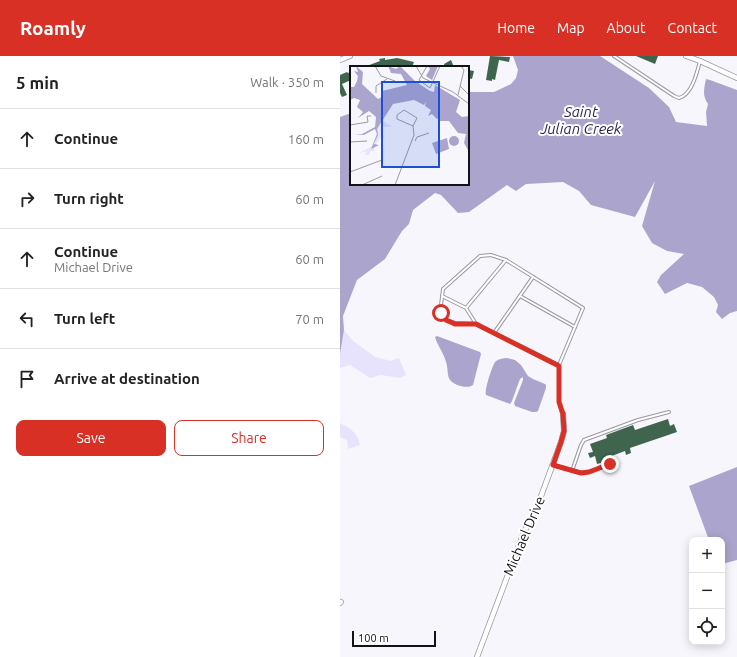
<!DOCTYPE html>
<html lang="en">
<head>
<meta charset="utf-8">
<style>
  body { margin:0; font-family:Ubuntu,sans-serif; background:#f2f2f2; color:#222 }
  .controls { position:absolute; right:12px; bottom:12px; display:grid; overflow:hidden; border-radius:8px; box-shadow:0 2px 10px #0003 }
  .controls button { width:36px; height:36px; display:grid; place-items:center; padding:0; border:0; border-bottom:1px solid #e0e0e0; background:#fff; color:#222; font:20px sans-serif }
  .scale { position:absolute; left:12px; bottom:10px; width:84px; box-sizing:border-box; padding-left:4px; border:2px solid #131316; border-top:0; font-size:11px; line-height:14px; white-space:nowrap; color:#131316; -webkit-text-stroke:3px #fff; paint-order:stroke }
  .stop { position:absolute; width:12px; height:12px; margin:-9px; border:3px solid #d93025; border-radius:50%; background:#fff }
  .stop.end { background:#d93025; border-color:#fff; box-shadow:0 1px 4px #0008 }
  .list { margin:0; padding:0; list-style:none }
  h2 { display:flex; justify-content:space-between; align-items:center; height:52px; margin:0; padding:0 16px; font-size:17px }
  h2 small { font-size:13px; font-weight:400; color:#767676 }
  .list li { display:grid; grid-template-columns:26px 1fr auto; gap:12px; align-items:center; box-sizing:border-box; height:60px; padding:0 16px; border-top:1px solid #e0e0e0 }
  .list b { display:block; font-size:15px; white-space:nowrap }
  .list p { margin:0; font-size:13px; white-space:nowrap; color:#767676 }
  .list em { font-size:13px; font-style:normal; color:#767676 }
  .actions { display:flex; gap:8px; padding:12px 16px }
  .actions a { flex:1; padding:9px 0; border:1px solid #d93025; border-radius:8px; text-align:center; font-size:14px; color:#d93025 }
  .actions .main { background:#d93025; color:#fff }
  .icon { flex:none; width:22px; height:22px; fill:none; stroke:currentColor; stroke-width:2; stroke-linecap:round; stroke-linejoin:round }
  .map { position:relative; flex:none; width:397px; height:601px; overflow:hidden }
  header { display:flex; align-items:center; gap:24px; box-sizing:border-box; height:56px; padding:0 20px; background:#d93025; color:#fff }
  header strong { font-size:19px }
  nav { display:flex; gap:22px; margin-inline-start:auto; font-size:14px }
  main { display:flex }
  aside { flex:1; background:#fff }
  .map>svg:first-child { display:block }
  .green { fill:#e7e3fc }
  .water { fill:#aba5cd }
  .building { fill:#3f654e }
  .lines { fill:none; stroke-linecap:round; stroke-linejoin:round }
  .lane-casing { stroke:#9897a0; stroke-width:4 }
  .street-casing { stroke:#9897a0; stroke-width:6 }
  .lane { stroke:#fff; stroke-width:2 }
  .street { stroke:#fff; stroke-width:4.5 }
  .route { stroke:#d93025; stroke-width:5 }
  .labels { text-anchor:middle; stroke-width:4; stroke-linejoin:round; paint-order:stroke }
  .street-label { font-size:14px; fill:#131316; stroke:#fff }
  .water-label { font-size:15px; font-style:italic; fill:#2c1f51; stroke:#fff }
  .inset-road { fill:none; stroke:#9c9ba1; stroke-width:1 }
  .view { fill:#1d4ed8; fill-opacity:0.15; stroke:#1d4ed8; stroke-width:2 }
  .inset-edge { fill:none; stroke:#131316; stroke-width:2 }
</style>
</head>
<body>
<header>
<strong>Roamly</strong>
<nav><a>Home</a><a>Map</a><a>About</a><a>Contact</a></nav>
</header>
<main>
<aside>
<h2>5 min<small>Walk · 350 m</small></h2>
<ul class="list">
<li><svg class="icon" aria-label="ahead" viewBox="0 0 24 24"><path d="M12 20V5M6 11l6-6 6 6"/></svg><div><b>Continue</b></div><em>160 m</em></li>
<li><svg class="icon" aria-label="right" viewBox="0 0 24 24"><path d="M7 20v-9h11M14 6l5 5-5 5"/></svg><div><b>Turn right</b></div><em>60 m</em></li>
<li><svg class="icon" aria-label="ahead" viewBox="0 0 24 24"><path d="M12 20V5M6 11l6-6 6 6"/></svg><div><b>Continue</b><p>Michael Drive</p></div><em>60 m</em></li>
<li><svg class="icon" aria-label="left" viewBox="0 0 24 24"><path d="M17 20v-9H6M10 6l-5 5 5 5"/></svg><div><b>Turn left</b></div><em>70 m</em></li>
<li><svg class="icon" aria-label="arrive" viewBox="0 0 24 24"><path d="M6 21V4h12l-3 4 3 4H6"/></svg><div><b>Arrive at destination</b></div></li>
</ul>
<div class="actions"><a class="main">Save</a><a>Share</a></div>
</aside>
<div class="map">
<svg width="397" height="601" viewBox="0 0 397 601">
  <rect width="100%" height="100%" fill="#f7f6fd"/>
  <g class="green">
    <polygon points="4,274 13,285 35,301 51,305 59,302 66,319 60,322 41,319 30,322 10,309 0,312 0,298"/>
    <path d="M0,367C10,372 18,377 20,389L8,393L7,384L0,381Z"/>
  </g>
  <g class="water">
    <path d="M173,0H260L309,32L329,51L336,66L367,70L366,56L368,48C362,39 364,33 366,23L370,24L397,34V255L390,257L382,263L376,256L378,249L374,241L362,231L347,227L325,238L317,226L321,219L344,198L327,195L312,187L302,170L315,125L295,161L251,149L239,135L223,126L186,128L176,135L167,129L129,156L118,157L101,139L95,137L73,154L69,168L62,175L45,203L17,224L3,260L4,274L0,298V61L11,57V128H128V36H154L171,28L176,22L178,14Z"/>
    <path d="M97,280L140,296L141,298L133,329C128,333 115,330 110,324C107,320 108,311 106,306C104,297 97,289 95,281Z"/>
    <path d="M167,302L175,304L181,309L188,320L193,323L205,328L206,329V332L198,355L196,356H192L175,350L174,347L183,324V321L180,323L172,345L170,348L146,339C144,334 152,311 155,306C158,303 163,302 167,302Z"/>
    <polygon points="397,411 397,504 382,508 382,484 369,484 349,430"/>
  </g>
  <g class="building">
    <polygon points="150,0 170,1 169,6 159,4 155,24 152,23 152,25 146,24"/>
    <polygon points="296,0 318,0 315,8"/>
    <polygon points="45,2 45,4 57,2 74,6 72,11 61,11 53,9 54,11 24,11 40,5 39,3"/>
    <polygon points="111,4 114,11 105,11 104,8"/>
    <polygon points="128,14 134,15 132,23 128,22"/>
    <polygon points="7,16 8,17 11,16 11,24 2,28 7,39 2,41 0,37 0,19"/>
    <polygon points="328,363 330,370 334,368 337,376 290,392 291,397 286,399 285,395 269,401 270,404 257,408 255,400 250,402 248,397 253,396 250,388 267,382 266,379 293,369 295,374"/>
  </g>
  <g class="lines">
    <g class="lane-casing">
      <g id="lane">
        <path d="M274,0L334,40L339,42C352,39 357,16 360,5"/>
        <polyline points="102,240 126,252 136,268"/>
        <polyline points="180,240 235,271"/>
        <polyline points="126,252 166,204"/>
        <polyline points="154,277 193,221"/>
        <polyline points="219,309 243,252 166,204 151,199 140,200 103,233 101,249 101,257 106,264 115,267 136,268 219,309 219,346 222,357"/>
        <polyline points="213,409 241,417 249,416 270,408"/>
        <polyline points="232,415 241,389 244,384 298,364 329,356"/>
      </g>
    </g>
    <g class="street-casing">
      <g id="street">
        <polyline points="346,0 360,5 397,22"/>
        <polyline points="0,4 10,0"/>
        <polyline points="0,547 1,546"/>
        <polyline points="137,601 178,492 184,476 197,451 221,386 224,375 223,358"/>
      </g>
    </g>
    <use href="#lane" class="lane"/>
    <use href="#street" class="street"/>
  </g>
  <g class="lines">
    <polyline class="route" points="101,257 106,264 115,268 136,268 219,310 219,346 223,358 224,375 221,386 213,409 241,417 249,416 270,408"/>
  </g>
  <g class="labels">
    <g class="street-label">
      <text transform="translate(184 480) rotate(-67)" y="5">Michael Drive</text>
    </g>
    <g class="water-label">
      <text x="241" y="61">Saint<tspan x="241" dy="17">Julian Creek</tspan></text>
    </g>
  </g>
  <g transform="translate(10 10)">
    <rect width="119" height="119" fill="#f7f6fd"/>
    <path d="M33,55L42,61H31V67L35,71H31L26,78L29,80L25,81L24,85H20L19,89H15L17,85L9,87L25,79L27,63Z" fill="#e7e3fc"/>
    <path d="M6,0L13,6L12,18L28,33L32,31V25L57,19L51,8L41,7L38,0L46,3L50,0L65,15L80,25L84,26L85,19L110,34L106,46L112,51L119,50V86L114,77L116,68L108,67L99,55H89L90,52L87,53L82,48L78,50L81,44L75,40L76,36L74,39L64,34L43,38L27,63L28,69L24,78L29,79L21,83L27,68L25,63L14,69L5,68H12L25,61L26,51L19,45L8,52L13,46L7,41L10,34L4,32L0,34V21H4L7,15L8,10L4,5L8,6ZM78,0H88L82,14L76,10L80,3ZM99 75a5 5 0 1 1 10 0a5 5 0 1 1-10 0ZM97,72L99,83L86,88L82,77Z" fill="#aba5cd"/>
    <path class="inset-road" d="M25,0L31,10L45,15M66,0L73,12L103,26L119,38M77,0L69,14L80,22L90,0M110,20L119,29M26,27V20L37,13M108,29L114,4L111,0M0,59L18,56L17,50H21M65,75L67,71L79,67M0,76L17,75M0,106L32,94M12,119L32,110M45,119L64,69L63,60L47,53V49L54,44L67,52L63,60"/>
    <path class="view" d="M32,16H89V101H32Z"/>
    <rect width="119" height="119" class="inset-edge"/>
  </g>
</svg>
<div class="controls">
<button>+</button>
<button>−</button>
<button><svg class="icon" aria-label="locate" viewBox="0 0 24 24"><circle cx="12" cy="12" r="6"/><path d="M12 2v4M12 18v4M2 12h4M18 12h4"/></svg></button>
</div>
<div class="scale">100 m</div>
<div class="stop" style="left:101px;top:257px"></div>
<div class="stop end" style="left:270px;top:408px"></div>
</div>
</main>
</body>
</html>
